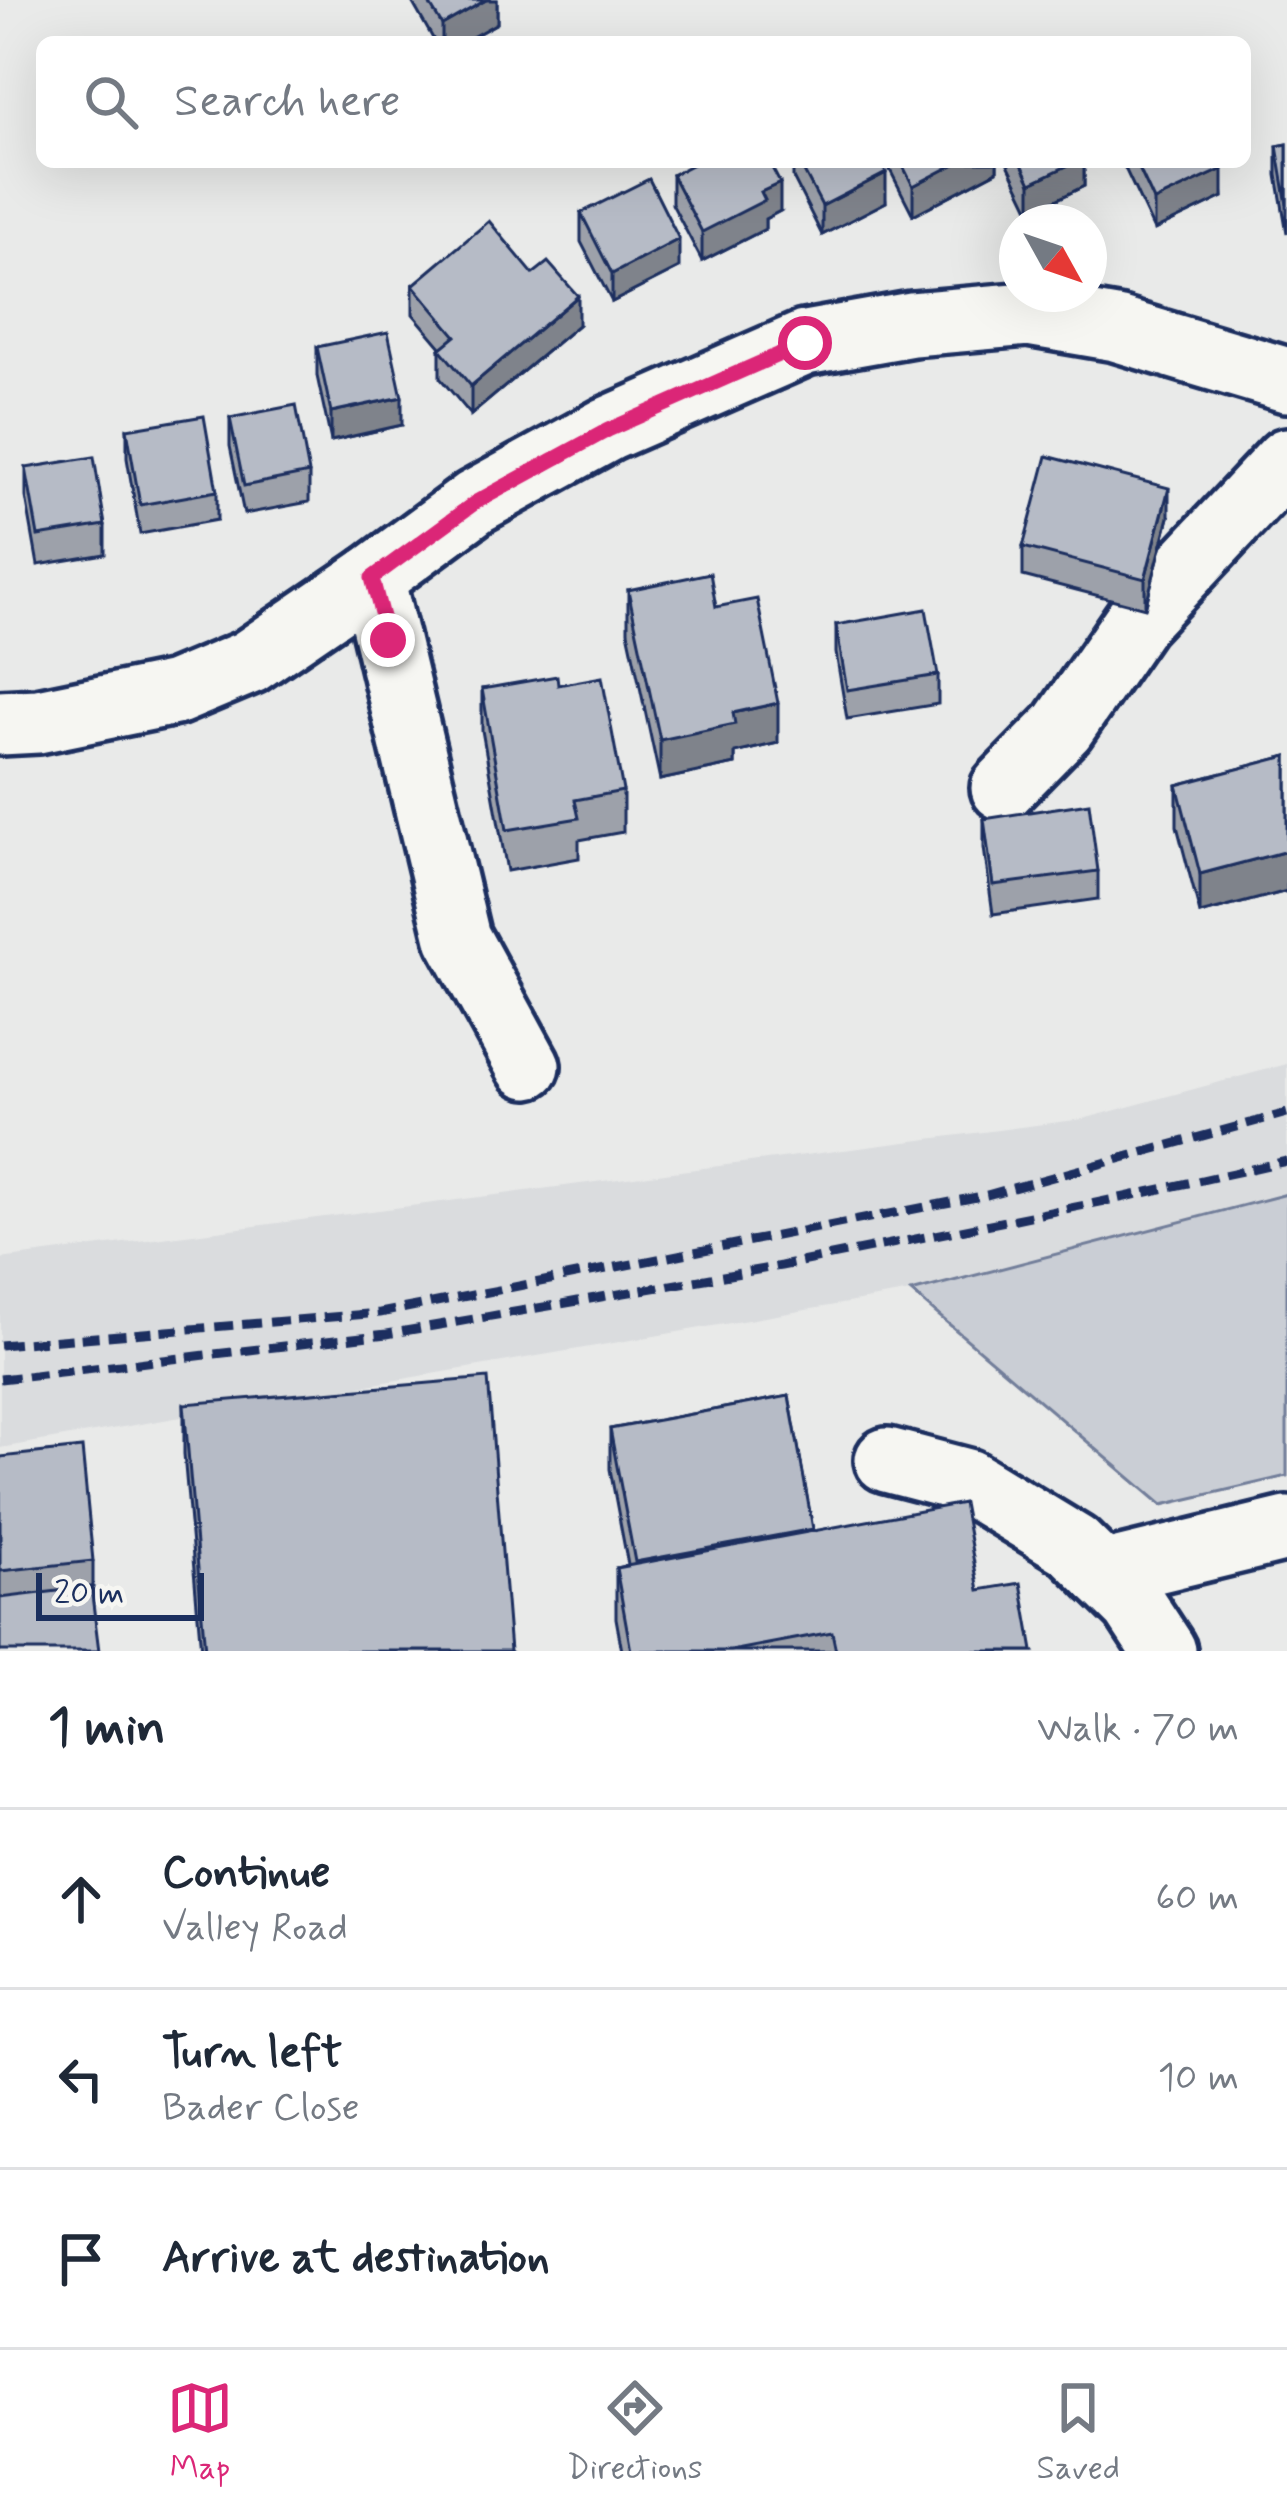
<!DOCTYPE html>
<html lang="en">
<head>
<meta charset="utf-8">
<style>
  body { margin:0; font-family:Mynerve,sans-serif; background:#f6f6f7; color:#1f2937 }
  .compass { position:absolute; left:999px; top:204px; width:108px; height:108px; border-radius:50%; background:#fff; box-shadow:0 12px 48px #0002; rotate:130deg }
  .scale { position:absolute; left:36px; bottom:30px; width:168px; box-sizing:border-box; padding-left:12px; border:6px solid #1b2f5e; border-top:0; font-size:33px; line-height:42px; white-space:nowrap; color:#1b2f5e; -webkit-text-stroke:9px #f6f6f2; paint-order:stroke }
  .stop { position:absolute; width:36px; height:36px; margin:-27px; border:9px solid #db2777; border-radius:50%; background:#fff }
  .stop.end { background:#db2777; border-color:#fff; box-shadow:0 3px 12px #0008 }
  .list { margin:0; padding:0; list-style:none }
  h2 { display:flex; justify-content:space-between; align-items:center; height:156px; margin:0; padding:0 48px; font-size:51px }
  h2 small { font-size:39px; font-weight:400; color:#747a83 }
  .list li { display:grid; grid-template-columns:78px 1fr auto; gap:36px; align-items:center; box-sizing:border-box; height:180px; padding:0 48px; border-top:3px solid #e0e1e3 }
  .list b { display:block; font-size:45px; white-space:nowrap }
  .list p { margin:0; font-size:39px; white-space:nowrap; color:#747a83 }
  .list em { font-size:39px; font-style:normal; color:#747a83 }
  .icon { flex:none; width:66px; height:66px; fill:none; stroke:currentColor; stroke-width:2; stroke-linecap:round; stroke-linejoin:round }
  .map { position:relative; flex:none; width:1287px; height:1651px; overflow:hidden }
  .search { position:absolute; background:#fff; box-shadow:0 12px 48px #0002; left:36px; right:36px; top:36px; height:132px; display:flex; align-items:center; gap:30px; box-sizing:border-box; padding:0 42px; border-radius:18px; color:#747a83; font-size:45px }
  .sheet { height:696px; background:#fff }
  nav { display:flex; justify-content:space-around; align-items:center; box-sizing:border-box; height:168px; border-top:3px solid #e0e1e3; background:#fff; font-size:33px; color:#747a83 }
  nav a { display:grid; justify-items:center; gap:6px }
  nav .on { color:#db2777 }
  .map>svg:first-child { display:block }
  .built { fill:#dadcde }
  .green { fill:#caced5; stroke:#727e9a; stroke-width:3 }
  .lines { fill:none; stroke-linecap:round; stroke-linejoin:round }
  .minor-casing { stroke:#1b2f5e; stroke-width:72 }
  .minor { stroke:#f6f6f2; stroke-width:63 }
  .rail { stroke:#1b2f5e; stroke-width:9; stroke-dasharray:18 9; stroke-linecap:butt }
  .wall { fill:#9da1aa; stroke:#1b2f5e; stroke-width:3 }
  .shaded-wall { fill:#7f838b; stroke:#1b2f5e; stroke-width:3 }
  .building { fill:#b6bbc6; stroke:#1b2f5e; stroke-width:3 }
  .route { stroke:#db2777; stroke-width:15 }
</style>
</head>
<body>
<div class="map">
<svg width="1287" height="1651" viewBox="0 0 1287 1651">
  <rect width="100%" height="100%" fill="#e9eae9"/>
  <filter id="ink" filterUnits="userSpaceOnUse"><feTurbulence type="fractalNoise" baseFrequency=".00833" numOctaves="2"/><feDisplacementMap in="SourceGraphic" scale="24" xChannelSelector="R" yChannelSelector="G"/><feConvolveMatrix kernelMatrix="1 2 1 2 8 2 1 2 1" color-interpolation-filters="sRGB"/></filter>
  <g filter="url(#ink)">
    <polygon class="built" points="1287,1064 1287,1194 911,1292 0,1448 0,1259 1083,1119"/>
    <polygon class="green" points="1287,1194 1287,1476 1162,1505 911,1292"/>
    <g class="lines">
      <g class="minor-casing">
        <g id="minor">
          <polyline points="372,578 458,938 528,1066"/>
          <polyline points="0,723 38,721 175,693 249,662 372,578 475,502 608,429 805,343 912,324 1028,314 1116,329 1287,380"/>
          <polyline points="1003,788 1063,727 1136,621 1287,460"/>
          <polyline points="887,1460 967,1481 1074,1546 1134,1605 1164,1651"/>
          <polyline points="1102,1574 1287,1529"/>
        </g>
      </g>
      <use href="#minor" class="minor"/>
      <g class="rail">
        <polyline points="0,1345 380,1313 987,1195 1287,1113"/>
        <polyline points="0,1379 387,1334 781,1266 1125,1197 1287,1161"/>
      </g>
    </g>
    <g class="wall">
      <polygon points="411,0 497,0 497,23 463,42 435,42"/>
      <polygon points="1287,144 1287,233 1277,175 1277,146"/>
      <polygon points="793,162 881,162 886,202 822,235 793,178"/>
      <polygon points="886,162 997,162 997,171 913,215"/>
      <polygon points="1007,162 1084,162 1084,186 1031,212"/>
      <polygon points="1122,162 1220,162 1223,197 1154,230"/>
      <polygon points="672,175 780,211 765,219 765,229 702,261 672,204"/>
      <polygon points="581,213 679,268 612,302 581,242"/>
      <polygon points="413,285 578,325 471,415 440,378 440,349 441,347 413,314"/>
      <polygon points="317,347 402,425 331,441 317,376"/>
      <polygon points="230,418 309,473 309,502 244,514 230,446"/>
      <polygon points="127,429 217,491 217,520 140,534 127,458"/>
      <polygon points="26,468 105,525 105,554 38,565 26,497"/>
      <polygon points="1169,517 1145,608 1023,576 1023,547"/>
      <polygon points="628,590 716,607 778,743 735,753 735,764 660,780 628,631"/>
      <polygon points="836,625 938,675 938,704 847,719 836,653"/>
      <polygon points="558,685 623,791 623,832 579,840 579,858 507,871 482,730 482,689"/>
      <polygon points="1287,756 1287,891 1200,914 1177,826 1177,785"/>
      <polygon points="984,819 1098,871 1098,899 993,914 984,848"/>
      <polygon points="789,1396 813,1531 979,1590 1033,1651 622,1651 616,1618 616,1568 628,1565 610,1469 610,1429"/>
      <polygon points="184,1404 510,1651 201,1651 184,1454"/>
      <polygon points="0,1457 93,1561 93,1602 0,1651"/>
    </g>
    <g class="shaded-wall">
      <polygon points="486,0 497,0 497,23 463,42 442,42 442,25"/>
      <polygon points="959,162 997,162 997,171 913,215 913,186"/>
      <polygon points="1075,162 1084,162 1084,186 1031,212 1031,183"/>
      <polygon points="1223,169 1223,197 1154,230 1154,201"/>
      <polygon points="886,173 886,202 822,235 822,206"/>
      <polygon points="780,183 780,211 765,219 765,229 702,261 702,232 761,192"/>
      <polygon points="679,239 679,268 612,302 612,274"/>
      <polygon points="578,296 578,325 471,415 471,386"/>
      <polygon points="402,397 402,425 331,441 331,412"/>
      <polygon points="1169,488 1169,517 1145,608 1145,579"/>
      <polygon points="778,703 778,743 735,753 735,764 660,780 660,740 733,713"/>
      <polygon points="1287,851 1287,891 1200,914 1200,874"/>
    </g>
    <g class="building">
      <polygon points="427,0 486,0 442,25"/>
      <polygon points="1287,144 1287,205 1277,146"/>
      <polygon points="697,162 769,162 780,183 761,192 765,200 702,232 672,175"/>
      <polygon points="799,162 881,162 886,173 822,206"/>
      <polygon points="901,162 959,162 913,186"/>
      <polygon points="1021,162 1075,162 1031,183"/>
      <polygon points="1136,162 1220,162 1223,169 1154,201"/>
      <polygon points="649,179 679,239 612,274 581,213"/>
      <polygon points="489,221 533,274 548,262 578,296 471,386 440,349 456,336 413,285"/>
      <polygon points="388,332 402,397 331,412 317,347"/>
      <polygon points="296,405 309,473 244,486 230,418"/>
      <polygon points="204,416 217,491 140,505 127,429"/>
      <polygon points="1047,456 1169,488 1145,579 1023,547"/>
      <polygon points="94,457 105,525 38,536 26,468"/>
      <polygon points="710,573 716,607 757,599 778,703 733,713 735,724 660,740 628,590"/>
      <polygon points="926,609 938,675 847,690 836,625"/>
      <polygon points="557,676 558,685 602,677 623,791 575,800 579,818 507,830 482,689"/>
      <polygon points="1287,756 1287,851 1200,874 1177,785"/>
      <polygon points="1089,803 1098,871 993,885 984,819"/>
      <polygon points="488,1378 510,1651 205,1651 184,1404"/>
      <polygon points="789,1396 813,1529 635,1562 610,1429"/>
      <polygon points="82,1448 93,1561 0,1571 0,1457"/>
      <polygon points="963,1503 979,1590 1021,1583 1033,1651 836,1651 832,1632 731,1651 631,1651 616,1568"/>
      <polygon points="91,1587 99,1651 0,1651 0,1598"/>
    </g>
  </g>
  <g class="lines" filter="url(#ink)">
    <polyline class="route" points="388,640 372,578 476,502 608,430 805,343"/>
  </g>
</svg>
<svg class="compass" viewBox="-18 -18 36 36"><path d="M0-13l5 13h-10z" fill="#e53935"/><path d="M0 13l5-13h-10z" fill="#747a83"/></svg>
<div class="scale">20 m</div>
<div class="stop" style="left:805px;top:343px"></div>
<div class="stop end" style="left:388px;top:640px"></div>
<div class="search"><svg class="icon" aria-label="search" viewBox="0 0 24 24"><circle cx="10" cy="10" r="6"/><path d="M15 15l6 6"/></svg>Search here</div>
</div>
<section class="sheet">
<h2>1 min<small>Walk · 70 m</small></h2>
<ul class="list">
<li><svg class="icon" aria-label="ahead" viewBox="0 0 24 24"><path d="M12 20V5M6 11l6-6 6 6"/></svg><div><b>Continue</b><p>Valley Road</p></div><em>60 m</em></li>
<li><svg class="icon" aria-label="left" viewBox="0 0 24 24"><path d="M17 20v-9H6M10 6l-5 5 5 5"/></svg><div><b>Turn left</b><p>Bader Close</p></div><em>10 m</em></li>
<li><svg class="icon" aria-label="arrive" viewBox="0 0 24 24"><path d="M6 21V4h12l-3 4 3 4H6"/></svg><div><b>Arrive at destination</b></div></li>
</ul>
</section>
<nav>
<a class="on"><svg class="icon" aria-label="map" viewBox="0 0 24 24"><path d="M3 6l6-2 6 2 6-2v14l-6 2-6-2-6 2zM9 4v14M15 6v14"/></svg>Map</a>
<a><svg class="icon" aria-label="directions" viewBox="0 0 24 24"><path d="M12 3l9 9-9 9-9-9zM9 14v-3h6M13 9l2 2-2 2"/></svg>Directions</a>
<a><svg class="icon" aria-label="saved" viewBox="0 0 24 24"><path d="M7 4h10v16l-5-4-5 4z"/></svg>Saved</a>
</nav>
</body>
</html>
